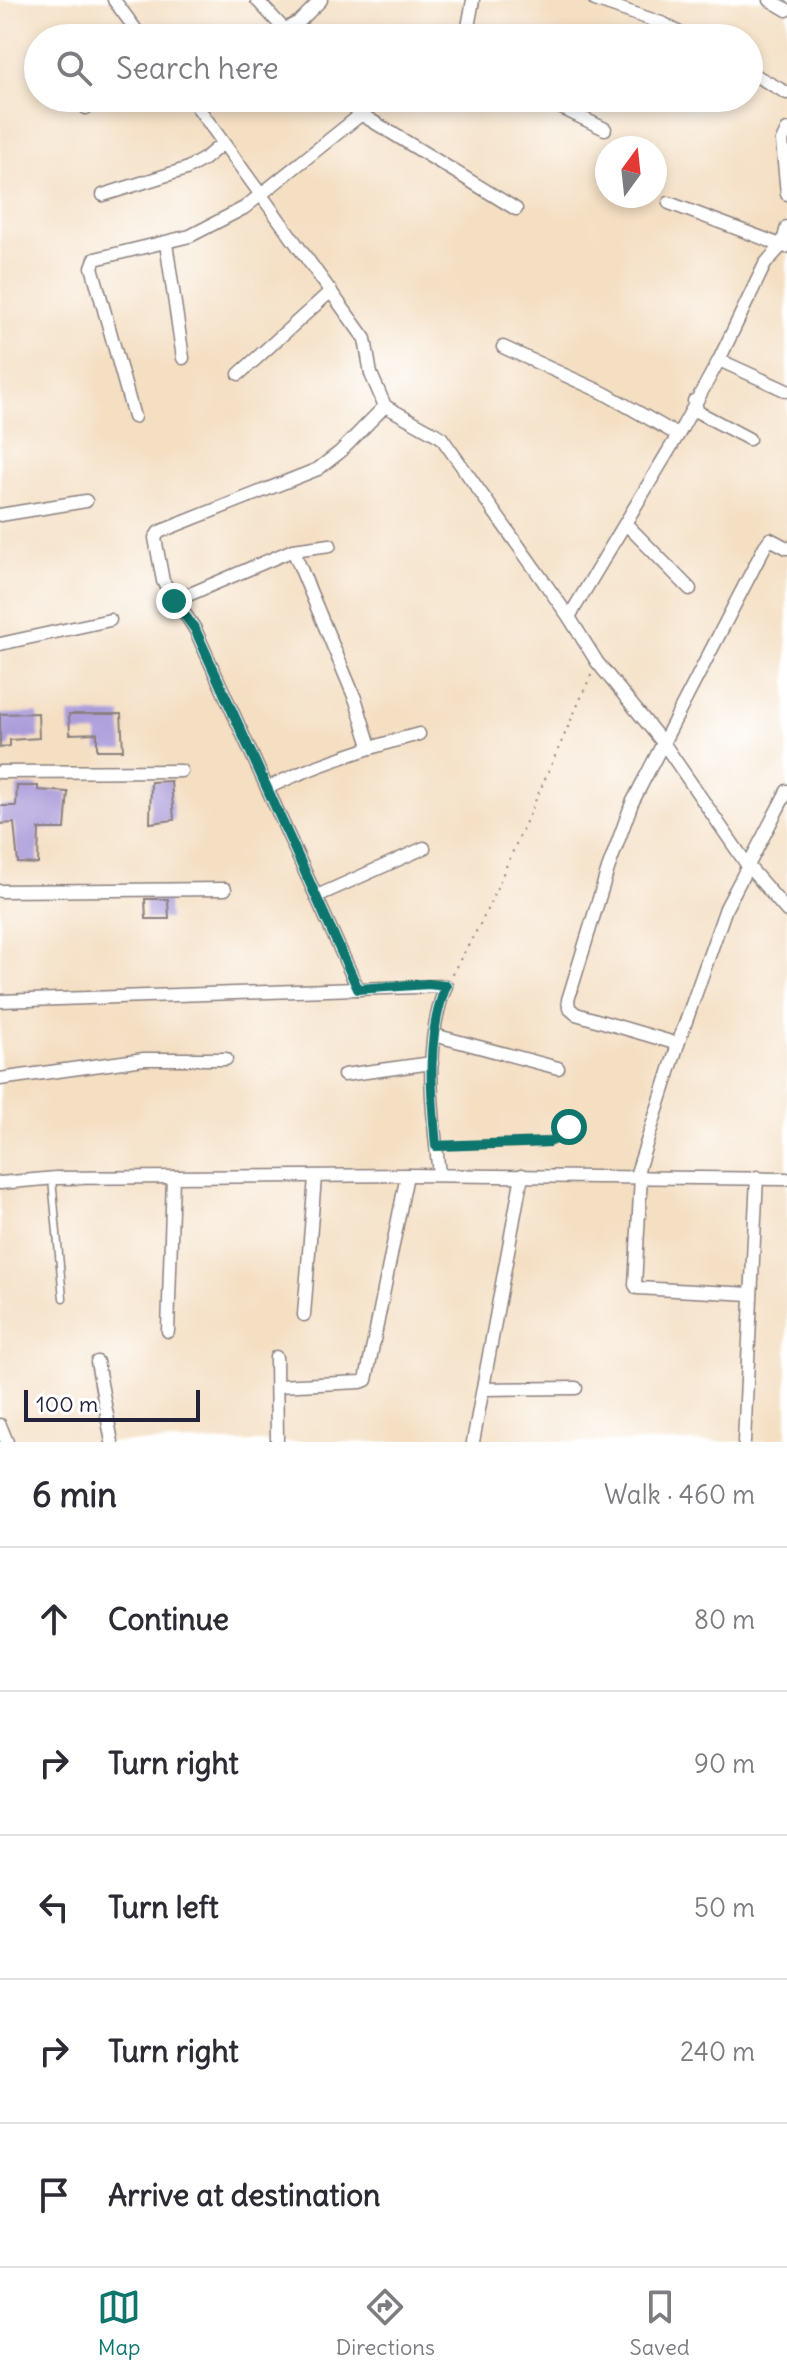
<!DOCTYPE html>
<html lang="en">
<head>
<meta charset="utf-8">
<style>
  body { margin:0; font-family:Delius,sans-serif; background:#f2f2f3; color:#2b2b33 }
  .compass { position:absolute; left:595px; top:136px; width:72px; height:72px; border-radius:50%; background:#fff; box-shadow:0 4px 12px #0003; rotate:15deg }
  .scale { position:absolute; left:24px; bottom:20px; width:176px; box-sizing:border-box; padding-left:8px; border:4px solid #22223b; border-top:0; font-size:22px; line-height:28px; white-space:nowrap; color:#22223b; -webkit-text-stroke:6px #fff; paint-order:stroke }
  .stop { position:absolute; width:24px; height:24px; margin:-18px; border:6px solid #0f766e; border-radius:50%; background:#fff }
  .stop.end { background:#0f766e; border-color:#fff; box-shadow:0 2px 8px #0008 }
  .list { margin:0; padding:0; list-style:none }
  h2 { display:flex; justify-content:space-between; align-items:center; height:104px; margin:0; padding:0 32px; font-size:34px }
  h2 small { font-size:26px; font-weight:400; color:#7c7c81 }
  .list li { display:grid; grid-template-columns:52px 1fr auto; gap:24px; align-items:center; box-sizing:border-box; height:144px; padding:0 32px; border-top:2px solid #e1e1e2 }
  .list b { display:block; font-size:30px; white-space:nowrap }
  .list em { font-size:26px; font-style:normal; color:#7c7c81 }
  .icon { flex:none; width:44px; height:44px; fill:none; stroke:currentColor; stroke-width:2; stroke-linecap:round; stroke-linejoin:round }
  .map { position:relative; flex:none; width:787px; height:1442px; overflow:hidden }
  .search { position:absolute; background:#fff; box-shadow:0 4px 12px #0003; left:24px; right:24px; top:24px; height:88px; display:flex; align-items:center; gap:20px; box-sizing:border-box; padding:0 28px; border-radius:44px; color:#7c7c81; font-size:30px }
  .sheet { height:824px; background:#fff }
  nav { display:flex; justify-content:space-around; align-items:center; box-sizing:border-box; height:112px; border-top:2px solid #e1e1e2; background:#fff; font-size:22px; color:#7c7c81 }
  nav a { display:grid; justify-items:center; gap:4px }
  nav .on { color:#0f766e }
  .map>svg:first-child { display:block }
  .building { fill:#ac9dda }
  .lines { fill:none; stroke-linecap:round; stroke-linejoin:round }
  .lane-casing { stroke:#8b807f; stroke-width:9 }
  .street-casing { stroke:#8b807f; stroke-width:15 }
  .path { stroke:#8b807f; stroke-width:2; stroke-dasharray:2 6; stroke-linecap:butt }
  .lane { stroke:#fff; stroke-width:6 }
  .street { stroke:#fff; stroke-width:12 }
  .route { stroke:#0f766e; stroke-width:10 }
</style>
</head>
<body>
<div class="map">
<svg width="787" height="1442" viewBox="0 0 787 1442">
  <rect width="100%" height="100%" fill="#fff"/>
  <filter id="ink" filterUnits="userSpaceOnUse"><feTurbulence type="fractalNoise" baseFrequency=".0125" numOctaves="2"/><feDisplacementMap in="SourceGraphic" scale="16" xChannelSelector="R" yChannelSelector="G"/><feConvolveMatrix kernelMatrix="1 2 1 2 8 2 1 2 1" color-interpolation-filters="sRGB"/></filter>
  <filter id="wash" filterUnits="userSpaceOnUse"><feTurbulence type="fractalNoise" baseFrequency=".006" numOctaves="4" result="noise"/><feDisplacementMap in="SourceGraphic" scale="32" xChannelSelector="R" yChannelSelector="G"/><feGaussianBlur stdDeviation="1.8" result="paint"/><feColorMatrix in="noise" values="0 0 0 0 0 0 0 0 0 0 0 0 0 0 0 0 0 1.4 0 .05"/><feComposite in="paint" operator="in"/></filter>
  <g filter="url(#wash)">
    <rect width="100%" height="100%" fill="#f4dfc3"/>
    <g id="blocks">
      <g class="building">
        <polygon points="38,713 39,738 10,740 10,746 0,748 0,714"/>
        <polygon points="69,714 121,714 123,750 97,750 97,733 70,734"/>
        <polygon points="171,781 174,820 150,823 151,782"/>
        <polygon points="17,786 38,786 38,790 68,792 65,829 39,829 38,864 18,863 14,823 0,824 0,806 16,806"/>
        <polygon points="145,899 168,899 169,919 146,919"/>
      </g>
    </g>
  </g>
  <g filter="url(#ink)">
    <use href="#blocks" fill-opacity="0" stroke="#8b807f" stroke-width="2"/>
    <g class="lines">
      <g class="lane-casing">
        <g id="lane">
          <path d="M436,1146L549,1142C566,1137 569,1129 569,1113"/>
          <polyline points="52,1179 63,1298"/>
        </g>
      </g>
      <g class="street-casing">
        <g id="street">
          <polyline points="114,0 142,38"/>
          <polyline points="257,0 285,30"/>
          <polyline points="595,0 664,24 688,38"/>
          <polyline points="770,0 787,10"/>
          <polyline points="268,38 299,22 321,0"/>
          <polyline points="466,38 473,0"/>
          <polyline points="749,72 787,93"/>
          <polyline points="191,98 365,339 371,374 385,406 441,437 569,617 597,662 664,744 748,866 787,911"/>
          <polyline points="541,98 605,129"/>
          <polyline points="86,108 100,98"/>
          <polyline points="787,130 782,141 787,194"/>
          <polyline points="103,195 186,169 204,159 222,144"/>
          <polyline points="669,203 786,247"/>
          <polyline points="166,243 183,358"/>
          <polyline points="503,347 604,393 678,435"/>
          <polyline points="719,360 787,391"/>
          <polyline points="239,374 331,291"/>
          <polyline points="694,401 698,412 749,439"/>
          <polyline points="134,417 94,274 92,267 95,259 190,236 244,208 359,116 364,116 516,209"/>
          <polyline points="0,515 86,501"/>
          <polyline points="626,524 690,589"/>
          <polyline points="293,550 356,701 370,746"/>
          <polyline points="174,601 293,550 330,545"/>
          <polyline points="569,617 678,435 719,360 765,264 782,245 787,227"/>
          <polyline points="0,644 110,620"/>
          <polyline points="0,772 181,771"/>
          <path d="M267,788C317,764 366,748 419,734"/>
          <polyline points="0,891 225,889"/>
          <polyline points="317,896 424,848"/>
          <polyline points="358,989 195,629 163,581 155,538 159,532 318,469 340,452 385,406"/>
          <path d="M0,1001L446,986C422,1046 433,1112 439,1175"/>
          <polyline points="434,1035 558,1068"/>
          <polyline points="678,1044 576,1014 569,1008 568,1000 608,869 632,803 765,546 770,539 787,548"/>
          <polyline points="344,1075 432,1063"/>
          <polyline points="0,1079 144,1059 226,1059"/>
          <polyline points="636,1176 678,1044 726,908 787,791"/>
          <polyline points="641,1176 635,1285 637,1288 751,1294"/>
          <polyline points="0,1183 56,1178 407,1175 787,1179"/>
          <polyline points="304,1315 315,1177"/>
          <polyline points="168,1331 173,1177"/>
          <polyline points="276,1357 277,1442"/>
          <polyline points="97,1362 112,1442"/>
          <polyline points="277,1386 361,1382 366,1380 407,1175"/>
          <polyline points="484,1389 576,1388"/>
          <polyline points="0,1425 7,1442"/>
          <polyline points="473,1442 522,1175"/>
          <polyline points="744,1442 757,1177"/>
        </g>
      </g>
      <polyline class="path" points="452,974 482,921 591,675"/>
      <use href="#lane" class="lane"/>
      <use href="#street" class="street"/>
    </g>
  </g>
  <g class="lines" filter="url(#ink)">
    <path class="route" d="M174,601L195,629L358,989L428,984L446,986C426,1036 431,1093 436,1146L549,1142L565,1134L569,1127"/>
  </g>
</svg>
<svg class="compass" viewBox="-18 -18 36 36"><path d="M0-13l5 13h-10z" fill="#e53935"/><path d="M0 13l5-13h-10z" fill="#7c7c81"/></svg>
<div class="scale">100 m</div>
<div class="stop" style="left:569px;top:1127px"></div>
<div class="stop end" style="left:174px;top:601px"></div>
<div class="search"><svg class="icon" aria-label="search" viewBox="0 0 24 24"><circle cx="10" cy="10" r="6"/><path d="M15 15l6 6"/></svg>Search here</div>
</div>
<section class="sheet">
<h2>6 min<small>Walk · 460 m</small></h2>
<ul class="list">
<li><svg class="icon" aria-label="ahead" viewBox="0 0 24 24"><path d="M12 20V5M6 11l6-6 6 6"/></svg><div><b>Continue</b></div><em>80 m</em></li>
<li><svg class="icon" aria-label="right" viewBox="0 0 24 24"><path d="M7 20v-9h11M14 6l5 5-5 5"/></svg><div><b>Turn right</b></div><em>90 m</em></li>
<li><svg class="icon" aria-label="left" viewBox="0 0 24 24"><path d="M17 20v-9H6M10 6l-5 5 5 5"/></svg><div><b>Turn left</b></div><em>50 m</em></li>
<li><svg class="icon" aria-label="right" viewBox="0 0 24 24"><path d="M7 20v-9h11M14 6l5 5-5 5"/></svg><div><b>Turn right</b></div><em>240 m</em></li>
<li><svg class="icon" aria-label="arrive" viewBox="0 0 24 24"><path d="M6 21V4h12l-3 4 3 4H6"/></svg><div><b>Arrive at destination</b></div></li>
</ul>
</section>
<nav>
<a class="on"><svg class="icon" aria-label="map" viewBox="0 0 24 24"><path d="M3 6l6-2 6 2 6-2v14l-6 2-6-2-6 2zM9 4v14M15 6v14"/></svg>Map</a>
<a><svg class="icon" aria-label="directions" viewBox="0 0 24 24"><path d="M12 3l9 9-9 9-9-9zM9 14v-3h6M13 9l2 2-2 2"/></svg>Directions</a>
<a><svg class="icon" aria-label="saved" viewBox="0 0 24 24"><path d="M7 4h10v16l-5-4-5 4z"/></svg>Saved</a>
</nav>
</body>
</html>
